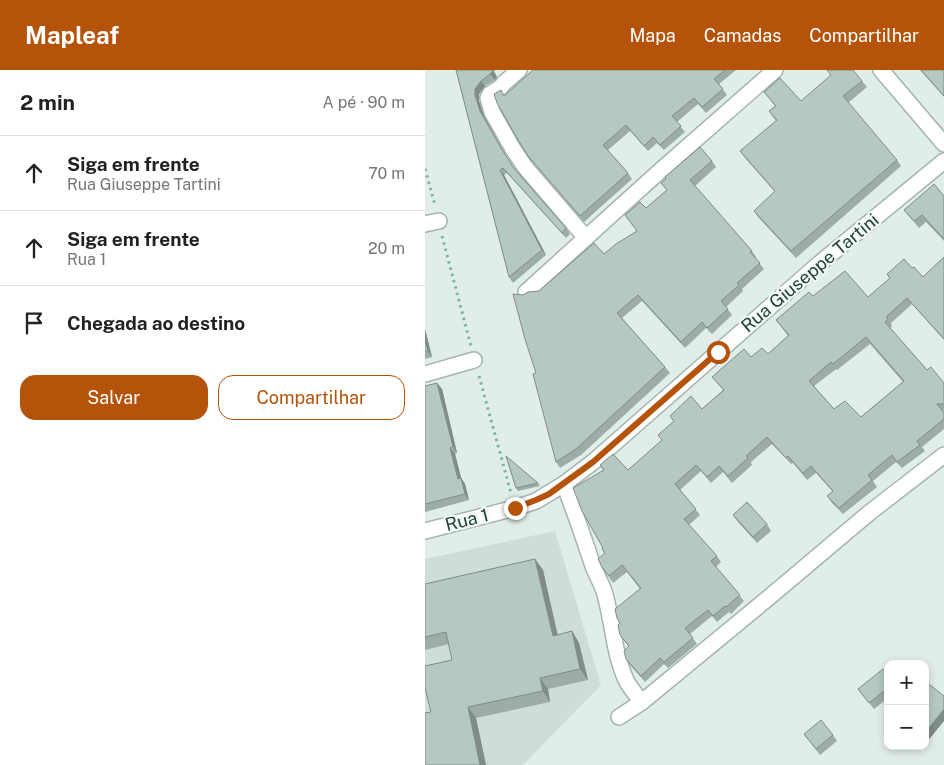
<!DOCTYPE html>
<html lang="pt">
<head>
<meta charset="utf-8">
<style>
  body { margin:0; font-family:"Public Sans",sans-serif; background:#f6f6f6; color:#222 }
  .controls { position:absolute; right:15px; bottom:15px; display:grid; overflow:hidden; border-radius:10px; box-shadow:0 2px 8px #0003 }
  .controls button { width:45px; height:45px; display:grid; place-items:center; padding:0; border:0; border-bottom:1px solid #e0e0e0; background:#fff; color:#222; font:25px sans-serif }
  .stop { position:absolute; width:15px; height:15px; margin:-11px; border:4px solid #b45309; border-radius:50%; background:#fff }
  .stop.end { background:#b45309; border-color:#fff; box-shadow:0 1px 5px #0008 }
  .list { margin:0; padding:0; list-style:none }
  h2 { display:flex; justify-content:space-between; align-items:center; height:65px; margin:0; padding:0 20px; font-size:21px }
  h2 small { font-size:16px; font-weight:400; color:#767676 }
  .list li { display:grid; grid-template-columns:32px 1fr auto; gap:15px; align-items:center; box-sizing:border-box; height:75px; padding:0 20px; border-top:1px solid #e0e0e0 }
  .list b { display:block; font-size:19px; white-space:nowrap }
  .list p { margin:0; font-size:16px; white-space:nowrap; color:#767676 }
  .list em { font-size:16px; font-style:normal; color:#767676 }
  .actions { display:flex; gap:10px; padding:15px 20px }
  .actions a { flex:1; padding:11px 0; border:1px solid #b45309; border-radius:15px; text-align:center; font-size:18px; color:#b45309 }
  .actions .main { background:#b45309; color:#fff }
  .icon { flex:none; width:28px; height:28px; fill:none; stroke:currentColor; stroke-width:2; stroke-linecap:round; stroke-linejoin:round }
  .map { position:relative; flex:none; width:519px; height:695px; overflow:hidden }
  header { display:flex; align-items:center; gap:30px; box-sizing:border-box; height:70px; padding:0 25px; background:#b45309; color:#fff }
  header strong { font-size:24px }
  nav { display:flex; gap:28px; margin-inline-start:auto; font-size:18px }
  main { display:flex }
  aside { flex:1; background:#fff }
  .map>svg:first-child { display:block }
  .built { fill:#cfddd8 }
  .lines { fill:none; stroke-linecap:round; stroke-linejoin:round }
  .minor-casing { stroke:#a3b5b1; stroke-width:18 }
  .path { stroke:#80b3a6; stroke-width:3; stroke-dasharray:2.5 4; stroke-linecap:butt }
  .minor { stroke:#fff; stroke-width:15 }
  .wall { fill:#9daca7; fill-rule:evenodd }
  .shaded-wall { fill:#7f8c88 }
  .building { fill:#b6c8c2; stroke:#7f8c88; fill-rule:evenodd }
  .route { stroke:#b45309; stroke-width:6 }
  .labels { text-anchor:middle; stroke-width:4.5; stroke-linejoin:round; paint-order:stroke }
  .street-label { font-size:18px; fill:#203f39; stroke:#f2f9f6 }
</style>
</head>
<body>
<header>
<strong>Mapleaf</strong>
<nav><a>Mapa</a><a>Camadas</a><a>Compartilhar</a></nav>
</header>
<main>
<aside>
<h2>2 min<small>A pé · 90 m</small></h2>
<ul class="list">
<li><svg class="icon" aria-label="ahead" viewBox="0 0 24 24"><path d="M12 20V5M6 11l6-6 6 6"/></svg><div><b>Siga em frente</b><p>Rua Giuseppe Tartini</p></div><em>70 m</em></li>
<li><svg class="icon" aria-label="ahead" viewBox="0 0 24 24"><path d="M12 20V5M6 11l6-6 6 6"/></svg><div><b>Siga em frente</b><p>Rua 1</p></div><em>20 m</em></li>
<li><svg class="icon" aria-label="arrive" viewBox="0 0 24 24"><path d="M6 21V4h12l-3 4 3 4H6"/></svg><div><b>Chegada ao destino</b></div></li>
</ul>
<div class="actions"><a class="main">Salvar</a><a>Compartilhar</a></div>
</aside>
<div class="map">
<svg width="519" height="695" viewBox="0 0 519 695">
  <rect width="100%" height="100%" fill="#e1ede9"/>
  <polygon class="built" points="130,461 176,615 98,695 0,695 0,489"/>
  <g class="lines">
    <g class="minor-casing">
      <g id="minor">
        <polyline points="94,0 79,13 76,17 65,24 63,28 67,42 88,79 100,97 161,168"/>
        <polyline points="456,0 519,74"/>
        <polyline points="0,154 14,151"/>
        <polyline points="101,222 236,100 350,0"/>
        <polyline points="0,304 49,290"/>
        <path d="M139,414C149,440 158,466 167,493C170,503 176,512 179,521C188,551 188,581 201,610C205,618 211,625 217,632"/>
        <polyline points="0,461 90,438 111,431 139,414 168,392 395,193 519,91"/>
        <polyline points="194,647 217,632 342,529 444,443 519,385"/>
      </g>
    </g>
    <g class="path">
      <polyline points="0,99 10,135"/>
      <polyline points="17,166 46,276"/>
      <polyline points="54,306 86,423"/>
    </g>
    <use href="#minor" class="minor"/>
  </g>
  <g class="wall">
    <polygon points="31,0 71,0 69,1 72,7 70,10 60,16 54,24 54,31 59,46 80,84 89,98 141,158 145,164 141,168 82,103 79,105 121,185 88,213 84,207"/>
    <polygon points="108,0 311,0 294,14 302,25 281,43 273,34 252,52 260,62 239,80 232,73 223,81 205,61 183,80 203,103 207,109 159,152 107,91 92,68 80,26"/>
    <polygon points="495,0 519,0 519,27"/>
    <polygon points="437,11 442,17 423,33 472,90 476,96 371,188 333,147 329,141 350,122 320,88 315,81 351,51 344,41 350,36 339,22 376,31"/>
    <polygon points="287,91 291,97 270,116 327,181 331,187 330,188 339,199 317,219 318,221 301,237 307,245 287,264 281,258 260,278 217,231 197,248 240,297 245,303 156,385 135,398 131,392 111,303 98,225 114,221 179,184 212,161 221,138 242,120 236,113"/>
    <polygon points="519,126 519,171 501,152 494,158 479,140"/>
    <path d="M519,187V270L487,234L466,253L467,256L465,258L502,300L519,313V341H517L519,343V359L497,377L500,381L477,398L471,392L448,411L452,417L418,444L407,433L402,426L408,422L391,403L382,410L368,393L366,394L347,374L326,392L327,395L307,413L298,402L286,413L276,401L255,420L275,445L264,455L292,486L296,492L291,497L319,531L306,544L304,542L292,552L287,546L265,564L272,574L243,598L239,594L220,612L205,595L201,589L204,577L195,565V553L215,519L202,502L188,513L177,497L180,483L178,478V400L175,395L203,400L237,370L233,365L249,352L245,346L277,339L298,320L287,307L326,287L343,284L363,266L351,250L388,226L443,227L465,209L462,204L487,198L498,207ZM445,274L478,312L436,347L409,339L389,316L411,299L412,300Z"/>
    <polygon points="0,259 7,287 0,289"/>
    <polygon points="12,313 17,319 32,383 30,384 36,408 40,414 44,430 0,442 0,316"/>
    <polygon points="113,413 115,416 93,421 91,418"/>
    <polygon points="308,445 342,454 346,461 332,473 313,452"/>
    <polygon points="110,489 118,500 133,565 147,561 154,573 163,610 123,619 125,632 51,648 61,695 0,695 6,642 27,590 24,574 0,580 0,514"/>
    <polygon points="463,605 463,628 449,639 433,619"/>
    <polygon points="379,664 408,665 412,671 395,685"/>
  </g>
  <g class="shaded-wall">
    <polygon points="67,0 68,0 72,7 70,10 65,4"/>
    <polygon points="56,11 60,16 54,24 54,31 59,46 80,84 55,41 50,25 50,19"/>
    <polygon points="75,100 79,105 121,185 117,180"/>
    <polygon points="0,259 7,287 3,281 0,270"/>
    <polygon points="12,313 17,319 32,383 28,377"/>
    <polygon points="25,378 30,384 38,415 33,409"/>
    <polygon points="36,408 40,414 44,430 40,424"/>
    <polygon points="110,489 118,500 135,577 128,566"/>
    <polygon points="147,561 154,573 163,610 155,599"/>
    <polygon points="115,608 123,619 125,632 118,621"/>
    <polygon points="43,637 51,648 61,695 55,695"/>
    <polygon points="519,639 519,651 502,672 500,670 500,663"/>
  </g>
  <g class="building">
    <polygon points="31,0 67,0 68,1 65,4 56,11 50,19 50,25 55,41 76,78 88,97 141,158 137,163 78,98 75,100 117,180 84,207"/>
    <polygon points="108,0 300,0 289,9 298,19 277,37 269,28 247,46 256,56 235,75 228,67 219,76 201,55 178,75 203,103 155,146 103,86 92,68 72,33 69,24 76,20 79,26"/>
    <polygon points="402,0 428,0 437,11 418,26 472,90 366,181 329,141 350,121 315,81 352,50 344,41 351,36 339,22 355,8 376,31 406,5"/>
    <polygon points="496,0 519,0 519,26"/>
    <polygon points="275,77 287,91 265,110 327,181 325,182 335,193 312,213 314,215 296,231 303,239 282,258 277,252 256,272 213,225 192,243 240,297 151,379 131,392 108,304 111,303 100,269 88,224 98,225 103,222 114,221 169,173 179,184 191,174 212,161 200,145 215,132 221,138 242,120 236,113 241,109 240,107"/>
    <polygon points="509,114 519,126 519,169 497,145 489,151 479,140"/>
    <path d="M519,187V269L482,228L461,247L463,249L460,252L502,300L506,297L519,313V334H512L519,343V349L492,371L495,375L472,392L467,385L443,405L447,410L414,438L402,426L408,421L386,396L378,403L363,386L361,388L342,367L321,386L323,388L303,406L294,396L282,407L271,395L250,414L271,439L259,449L292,486L286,491L315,525L301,537L300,536L288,546L283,540L260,558L268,568L239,592L235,588L216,606L201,589L199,581L204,576L195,565L193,555L195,553L192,548L190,539L216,518L197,495L184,506L177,497L173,489L180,483L177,479L178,478L157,441L148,418L179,400L175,395L188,384L203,400L237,370L233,365L249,351L245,346L266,326L277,339L299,320L287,307L319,279L326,287L337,278L343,284L364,265L351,250L384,222L388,226L420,201L443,227L465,208L462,204L479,189L487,198L489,197L498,207ZM441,267L479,311L436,347L420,331L409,339L384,311L406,292L408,294Z"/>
    <polygon points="0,270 3,281 0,282"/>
    <polygon points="12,313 28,377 25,378 33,409 36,408 40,424 0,434 0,316"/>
    <polygon points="81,386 113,413 91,418"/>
    <polygon points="322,432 342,454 328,467 308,445"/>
    <polygon points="110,489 128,566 147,561 155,599 115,608 118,621 43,637 55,695 0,695 0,643 6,642 0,618 0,596 27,590 21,562 0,567 0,514"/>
    <polygon points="458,599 463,605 463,618 444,633 433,619"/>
    <polygon points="500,611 519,626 519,639 500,663"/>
    <polygon points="396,650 408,665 391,679 379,664"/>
  </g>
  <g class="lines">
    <polyline class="route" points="90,438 111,430 124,424 168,392 293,282"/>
  </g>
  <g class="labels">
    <g class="street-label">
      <text transform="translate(385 203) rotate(-40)" y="6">Rua Giuseppe Tartini</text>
      <text transform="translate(42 450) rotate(-14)" y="6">Rua 1</text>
    </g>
  </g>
</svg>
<div class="controls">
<button>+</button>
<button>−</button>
</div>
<div class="stop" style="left:293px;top:282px"></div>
<div class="stop end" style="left:90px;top:438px"></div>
</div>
</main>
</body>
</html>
